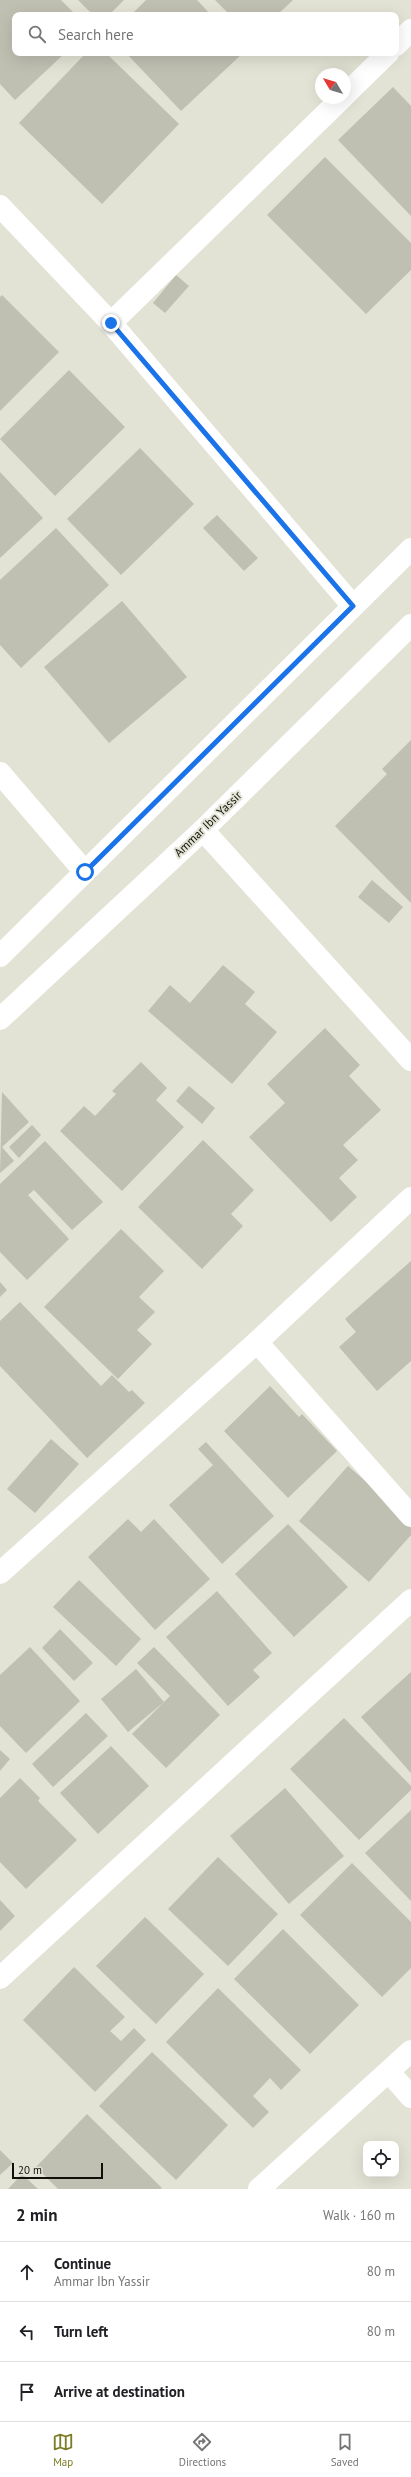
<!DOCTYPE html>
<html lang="en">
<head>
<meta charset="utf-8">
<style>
  body { margin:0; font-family:"PT Sans",sans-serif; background:#f6f6f6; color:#202124 }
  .controls { position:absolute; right:12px; bottom:12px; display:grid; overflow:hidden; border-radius:8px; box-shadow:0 4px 16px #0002 }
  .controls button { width:36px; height:36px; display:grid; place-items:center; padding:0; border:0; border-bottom:1px solid #e0e0e0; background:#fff; color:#202124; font:20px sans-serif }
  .compass { position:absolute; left:315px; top:68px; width:36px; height:36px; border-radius:50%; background:#fff; box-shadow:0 4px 16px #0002; rotate:308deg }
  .scale { position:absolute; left:12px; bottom:10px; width:91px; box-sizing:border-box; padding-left:4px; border:2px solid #10100b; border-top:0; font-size:11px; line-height:14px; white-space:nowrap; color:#10100b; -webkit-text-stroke:3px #e2e3d4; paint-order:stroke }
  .stop { position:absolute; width:12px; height:12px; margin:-9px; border:3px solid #1a73e8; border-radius:50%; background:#fff }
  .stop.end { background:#1a73e8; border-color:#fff; box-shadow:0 1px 4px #0008 }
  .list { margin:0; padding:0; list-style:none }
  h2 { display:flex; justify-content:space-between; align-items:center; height:52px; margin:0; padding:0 16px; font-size:17px }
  h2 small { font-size:13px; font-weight:400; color:#757577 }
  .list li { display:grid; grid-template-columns:26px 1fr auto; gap:12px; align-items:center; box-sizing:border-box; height:60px; padding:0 16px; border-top:1px solid #e0e0e0 }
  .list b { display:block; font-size:15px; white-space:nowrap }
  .list p { margin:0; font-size:13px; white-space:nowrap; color:#757577 }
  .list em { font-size:13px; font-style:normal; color:#757577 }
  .icon { flex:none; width:22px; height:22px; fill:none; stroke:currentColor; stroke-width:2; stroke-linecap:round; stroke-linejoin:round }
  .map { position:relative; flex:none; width:411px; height:2189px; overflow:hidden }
  .search { position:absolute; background:#fff; box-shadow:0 4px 16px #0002; left:12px; right:12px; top:12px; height:44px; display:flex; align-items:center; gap:10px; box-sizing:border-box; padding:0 14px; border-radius:8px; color:#757577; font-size:15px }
  .sheet { height:232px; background:#fff }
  nav { display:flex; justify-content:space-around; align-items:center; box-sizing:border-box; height:56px; border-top:1px solid #e0e0e0; background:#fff; font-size:11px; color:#757577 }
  nav a { display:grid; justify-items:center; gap:2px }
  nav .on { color:#7b7c23 }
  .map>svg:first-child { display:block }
  .building { fill:#bfc0b2 }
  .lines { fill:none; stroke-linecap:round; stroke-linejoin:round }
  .minor { stroke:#fff; stroke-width:22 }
  .tertiary { stroke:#fff; stroke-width:22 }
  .route { stroke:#1a73e8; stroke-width:5 }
  .labels { text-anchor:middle; stroke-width:4; stroke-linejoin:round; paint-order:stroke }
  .street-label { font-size:12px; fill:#10100b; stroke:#e2e3d4 }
</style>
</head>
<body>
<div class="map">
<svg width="411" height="2189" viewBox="0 0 411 2189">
  <rect width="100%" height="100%" fill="#e2e3d4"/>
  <g class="building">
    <polygon points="0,0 61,0 76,15 15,15 15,53 65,53 15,100 0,84"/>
    <polygon points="78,0 124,0 109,15 93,15"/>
    <polygon points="146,0 197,0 211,15 131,15"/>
    <polygon points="215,0 293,0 277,15 230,15"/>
    <polygon points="86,53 106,53 179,124 102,204 19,123"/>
    <polygon points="126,53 243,53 181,111"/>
    <polygon points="393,87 411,106 411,216 338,140"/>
    <polygon points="325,157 411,243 411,270 366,314 267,215"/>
    <polygon points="176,275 189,286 165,313 153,303"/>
    <polygon points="2,295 59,352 0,411 0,297"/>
    <polygon points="69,370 125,427 55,496 0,439"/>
    <polygon points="140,448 194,504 121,575 67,519"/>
    <polygon points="0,472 43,518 0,558"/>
    <polygon points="217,515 258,558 244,571 203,528"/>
    <polygon points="56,528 109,585 21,668 0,645 0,580"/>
    <polygon points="122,601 187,677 109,743 44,667"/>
    <polygon points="411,740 411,903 335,826 387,774 382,769"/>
    <polygon points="372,880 403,907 389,923 358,897"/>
    <polygon points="223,965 255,992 245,1004 277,1032 232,1084 148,1011 170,985 190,1003"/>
    <polygon points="325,1028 360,1065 349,1076 381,1110 343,1145 358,1160 339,1178 357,1197 331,1222 249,1137 285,1103 267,1084"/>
    <polygon points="141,1062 167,1088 156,1100 184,1127 122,1191 60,1131 84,1106 95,1116 116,1094 112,1091"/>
    <polygon points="189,1086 215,1108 202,1124 176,1101"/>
    <polygon points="2,1092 29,1122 2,1147 14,1161 0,1173"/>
    <polygon points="32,1125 41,1135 19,1158 9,1147"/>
    <polygon points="203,1140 254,1190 231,1214 243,1226 202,1269 138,1207"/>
    <polygon points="45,1141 103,1202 72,1230 34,1190 28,1195 69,1239 27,1280 0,1252 0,1184"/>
    <polygon points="121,1229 164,1271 139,1297 155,1312 137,1330 152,1344 118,1379 44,1307"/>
    <polygon points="411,1261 411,1361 377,1391 339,1347 356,1332 345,1319"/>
    <polygon points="0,1282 7,1290 0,1297"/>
    <polygon points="20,1302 101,1386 112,1375 129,1392 132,1390 145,1403 87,1458 0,1366 0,1321"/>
    <polygon points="270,1386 299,1417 302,1414 337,1451 288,1498 224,1431"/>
    <polygon points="51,1439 79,1464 35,1513 7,1489"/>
    <polygon points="206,1442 274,1516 222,1564 169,1505 213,1465 198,1449"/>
    <polygon points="348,1466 411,1521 411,1535 369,1582 299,1521"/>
    <polygon points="128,1519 141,1532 154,1519 210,1579 155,1630 88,1557"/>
    <polygon points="288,1524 348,1587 294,1637 235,1574"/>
    <polygon points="79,1580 141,1639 116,1666 53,1607"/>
    <polygon points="217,1591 272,1653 253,1670 260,1677 228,1706 166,1637"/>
    <polygon points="60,1629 93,1663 74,1681 42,1648"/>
    <polygon points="30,1647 80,1701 26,1753 0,1726 0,1675"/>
    <polygon points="154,1647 220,1715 166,1768 132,1734 170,1696 137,1663"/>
    <polygon points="136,1669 164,1702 128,1732 101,1699"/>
    <polygon points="411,1672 411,1773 361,1717"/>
    <polygon points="86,1713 108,1736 53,1787 32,1764"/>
    <polygon points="344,1718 411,1786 411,1790 359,1840 290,1769"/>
    <polygon points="111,1746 149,1786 98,1834 60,1793"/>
    <polygon points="0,1750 10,1759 0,1771"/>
    <polygon points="20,1778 40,1798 38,1801 77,1840 26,1889 0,1862 0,1798"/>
    <polygon points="285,1788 344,1856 289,1904 230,1836"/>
    <polygon points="411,1810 411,1901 365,1853"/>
    <polygon points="218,1857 278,1914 228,1966 168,1909"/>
    <polygon points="352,1863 411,1922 411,1968 382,1997 300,1915"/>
    <polygon points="0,1900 15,1916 0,1931"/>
    <polygon points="145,1917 204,1974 156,2024 96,1966"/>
    <polygon points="283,1929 359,2005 310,2054 234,1979"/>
    <polygon points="74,1967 125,2017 110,2031 121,2041 134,2028 146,2040 95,2092 23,2020"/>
    <polygon points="218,1988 301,2070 281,2090 270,2078 253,2096 269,2112 253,2128 166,2042"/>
    <polygon points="152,2052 228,2125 176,2180 99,2106"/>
    <polygon points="87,2114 162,2188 160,2189 58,2189 36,2167"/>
    <polygon points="0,2150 13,2163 0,2175"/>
    <polygon points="22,2174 38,2189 8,2189"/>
  </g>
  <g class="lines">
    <g class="minor">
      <polyline points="396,45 411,30"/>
      <polyline points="345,95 388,53"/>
      <polyline points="0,206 111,323 353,606"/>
      <polyline points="111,323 342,98"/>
      <polyline points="0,773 85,872"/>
      <polyline points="203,830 411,1060"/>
      <polyline points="257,1342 411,1516"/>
      <polyline points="0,1573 257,1342 411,1198"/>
      <polyline points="0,1978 411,1600"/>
      <polyline points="389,2072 411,2097"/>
      <polyline points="259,2189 411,2051"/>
    </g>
    <g class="tertiary">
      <polyline points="0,956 411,549"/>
      <polyline points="0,1019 203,830 411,625"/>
    </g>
  </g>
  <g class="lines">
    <polyline class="route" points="85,872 353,606 111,323"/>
  </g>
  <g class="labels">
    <g class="street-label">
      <text transform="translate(208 824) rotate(-44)" y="4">Ammar Ibn Yassir</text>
    </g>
  </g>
</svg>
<div class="controls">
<button><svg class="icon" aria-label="locate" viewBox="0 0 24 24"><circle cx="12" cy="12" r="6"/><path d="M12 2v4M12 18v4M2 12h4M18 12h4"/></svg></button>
</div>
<svg class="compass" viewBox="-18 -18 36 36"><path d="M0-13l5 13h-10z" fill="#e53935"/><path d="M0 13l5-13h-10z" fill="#757577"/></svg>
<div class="scale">20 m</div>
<div class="stop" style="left:85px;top:872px"></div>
<div class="stop end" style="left:111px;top:323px"></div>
<div class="search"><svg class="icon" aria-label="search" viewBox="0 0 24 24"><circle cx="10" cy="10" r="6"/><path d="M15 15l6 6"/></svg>Search here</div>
</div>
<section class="sheet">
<h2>2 min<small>Walk · 160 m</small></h2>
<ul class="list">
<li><svg class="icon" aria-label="ahead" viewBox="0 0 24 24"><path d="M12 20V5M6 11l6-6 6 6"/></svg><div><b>Continue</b><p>Ammar Ibn Yassir</p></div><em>80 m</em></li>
<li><svg class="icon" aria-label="left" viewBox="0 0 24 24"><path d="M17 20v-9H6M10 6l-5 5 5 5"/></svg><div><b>Turn left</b></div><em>80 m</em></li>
<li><svg class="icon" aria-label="arrive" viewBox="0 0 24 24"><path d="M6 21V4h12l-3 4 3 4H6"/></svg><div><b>Arrive at destination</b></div></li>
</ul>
</section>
<nav>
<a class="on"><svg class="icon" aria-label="map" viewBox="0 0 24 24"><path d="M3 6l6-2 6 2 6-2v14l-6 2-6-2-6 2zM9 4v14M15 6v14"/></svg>Map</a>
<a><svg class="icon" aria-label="directions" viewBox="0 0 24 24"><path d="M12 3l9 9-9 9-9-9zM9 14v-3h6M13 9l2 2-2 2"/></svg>Directions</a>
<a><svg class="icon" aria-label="saved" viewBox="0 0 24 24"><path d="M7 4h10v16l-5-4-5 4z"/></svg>Saved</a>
</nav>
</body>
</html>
